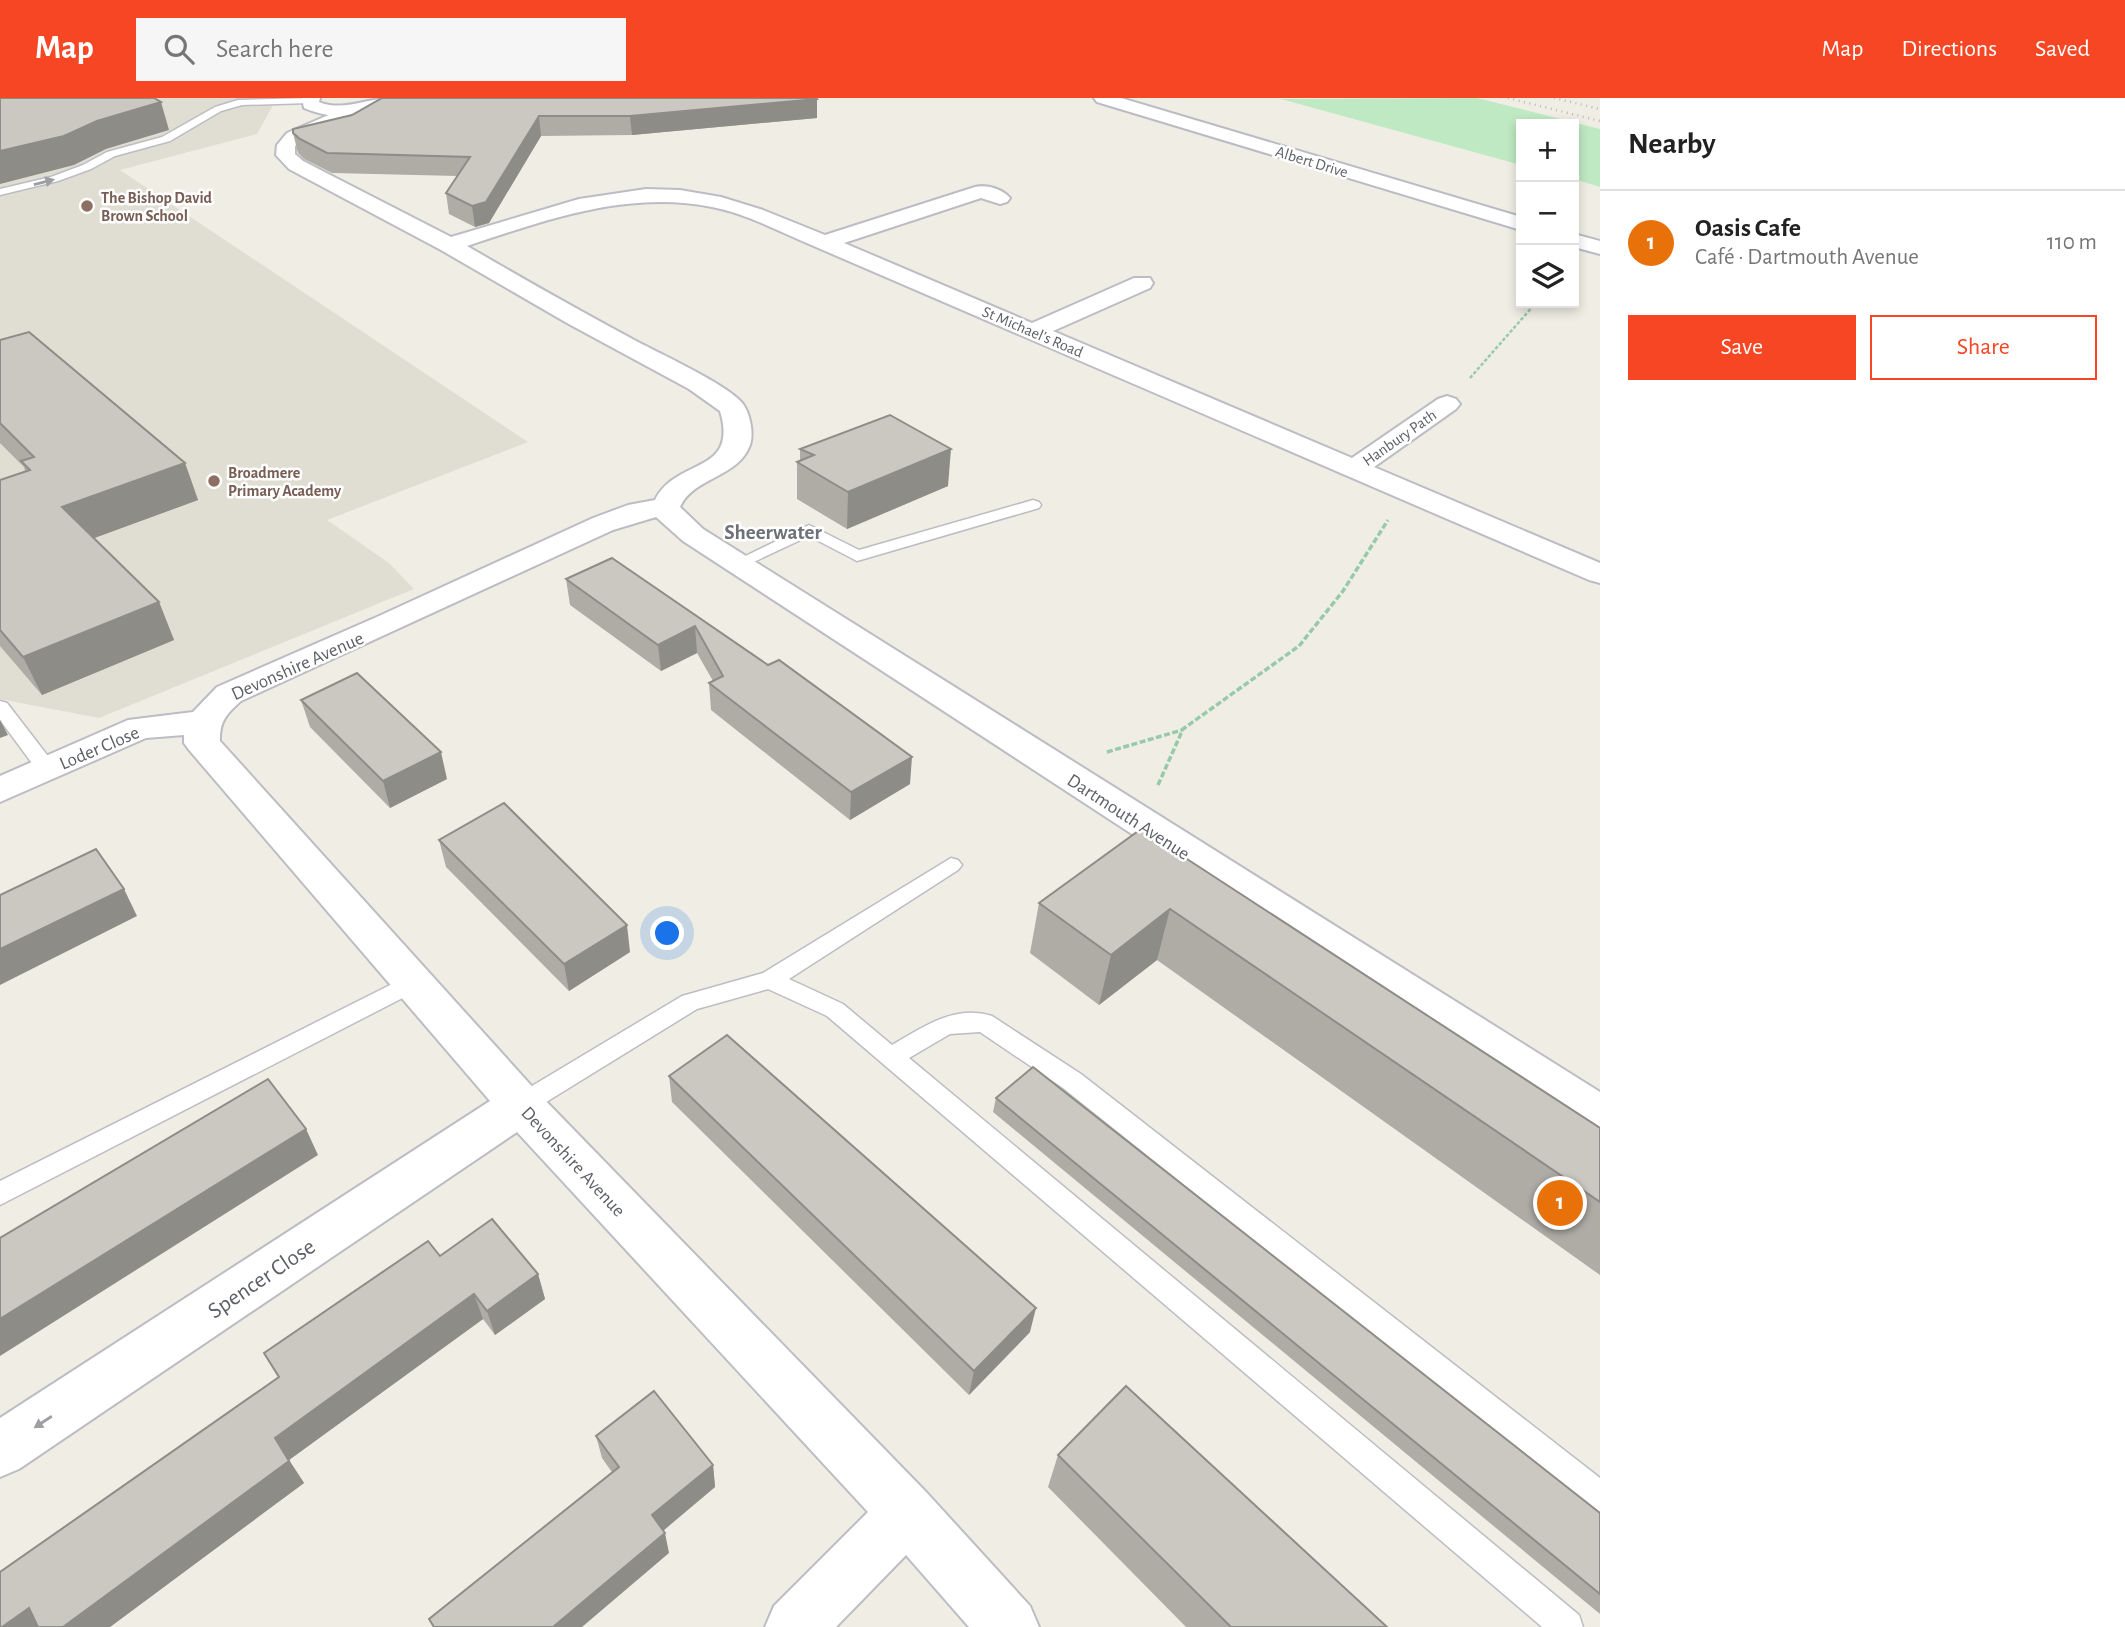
<!DOCTYPE html>
<html lang="en">
<head>
<meta charset="utf-8">
<style>
  body { margin:0; font-family:"Alegreya Sans",sans-serif; background:#f6f6f6; color:#222 }
  .controls { position:absolute; right:21px; top:21px; display:grid; overflow:hidden; border-radius:0px; box-shadow:0 4px 10px #0003 }
  .controls button { width:63px; height:63px; display:grid; place-items:center; padding:0; border:0; border-bottom:2px solid #e0e0e0; background:#fff; color:#222; font:35px sans-serif }
  .you { position:absolute; left:668px; top:836px; width:24px; height:24px; margin:-18px; border:5px solid #fff; border-radius:50%; background:#1a73e8; box-shadow:0 0 0 10px #1a73e833 }
  .badge { display:grid; place-items:center; width:46px; height:46px; border-radius:50%; background:#f64623; color:#fff; font-size:23px; font-weight:700 }
  .pin { position:absolute; translate:-50% -50%; border:4px solid #fff; box-shadow:0 2px 7px #0006 }
  .list { margin:0; padding:0; list-style:none }
  h2 { display:flex; justify-content:space-between; align-items:center; height:91px; margin:0; padding:0 28px; font-size:30px }
  h2 small { font-size:23px; font-weight:400; color:#767676 }
  .list li { display:grid; grid-template-columns:46px 1fr auto; gap:21px; align-items:center; box-sizing:border-box; height:105px; padding:0 28px; border-top:2px solid #e0e0e0 }
  .list b { display:block; font-size:26px; white-space:nowrap }
  .list p { margin:0; font-size:23px; white-space:nowrap; color:#767676 }
  .list em { font-size:23px; font-style:normal; color:#767676 }
  .actions { display:flex; gap:14px; padding:21px 28px }
  .actions a { flex:1; padding:16px 0; border:2px solid #f64623; border-radius:0px; text-align:center; font-size:24px; color:#f64623 }
  .actions .main { background:#f64623; color:#fff }
  .icon { flex:none; width:38px; height:38px; fill:none; stroke:currentColor; stroke-width:2; stroke-linecap:round; stroke-linejoin:round }
  .map { position:relative; flex:none; width:1600px; height:1529px; overflow:hidden }
  header { display:flex; align-items:center; gap:42px; box-sizing:border-box; height:98px; padding:0 35px; background:#f64623; color:#fff }
  header strong { font-size:33px }
  nav { display:flex; gap:38px; margin-inline-start:auto; font-size:24px }
  .search { width:490px; height:63px; background:#f6f6f6; display:flex; align-items:center; gap:18px; box-sizing:border-box; padding:0 24px; border-radius:0px; color:#767676; font-size:26px }
  main { display:flex }
  aside { flex:1; background:#fff }
  .map>svg:first-child { display:block }
  .education { fill:#e0ddd3 }
  .green { fill:#bee9c2 }
  .lines { fill:none; stroke-linecap:round; stroke-linejoin:round }
  .lane-casing { stroke:#bcbdc4; stroke-width:3 }
  .street-casing { stroke:#bcbdc4; stroke-width:4 }
  .secondary-casing { stroke:#b9bcc3; stroke-width:4 }
  .path-far1 { stroke:#97caaa; stroke-width:2.5; stroke-dasharray:3.5 2; stroke-linecap:butt }
  .path { stroke:#97caaa; stroke-width:3.5; stroke-dasharray:6 2.5; stroke-linecap:butt }
  .lane { fill:#fff; fill-rule:evenodd }
  .street { fill:#fff; fill-rule:evenodd }
  .secondary { fill:#fff; fill-rule:evenodd }
  .rail { stroke:#b7b8b9; stroke-width:2.5; stroke-dasharray:1 4.5; stroke-linecap:butt }
  .wall { fill:#afaca6 }
  .shaded-wall { fill:#8e8c87 }
  .building { fill:#cbc8c1; stroke:#8e8c87; stroke-width:2 }
  .oneway { fill:#9d9fa3 }
  .education-dot { fill:#8d6e63; stroke:#fff; stroke-width:2.5 }
  .labels { text-anchor:middle; stroke-width:5; stroke-linejoin:round; paint-order:stroke }
  .far-street-label { font-size:16px; fill:#5c5f66; stroke:#fff }
  .far-education-label { font-size:16px; font-weight:bold; fill:#785e54; stroke:#fff; text-anchor:start }
  .street-label { font-size:19px; fill:#5c5f66; stroke:#fff }
  .far-district-label { font-size:21px; font-weight:bold; fill:#6d7178; stroke:#fff }
  .near-street-label { font-size:23px; fill:#5c5f66; stroke:#fff }
</style>
</head>
<body>
<header>
<strong>Map</strong>
<div class="search"><svg class="icon" aria-label="search" viewBox="0 0 24 24"><circle cx="10" cy="10" r="6"/><path d="M15 15l6 6"/></svg>Search here</div>
<nav><a>Map</a><a>Directions</a><a>Saved</a></nav>
</header>
<main>
<div class="map">
<svg width="1600" height="1529" viewBox="0 0 1600 1529">
  <rect width="100%" height="100%" fill="#f0eee4"/>
  <polygon class="education" points="0,0 277,0 257,36 120,72 528,344 327,422 389,465 414,491 99,620 0,601"/>
  <polygon class="green" points="1477,0 1600,31 1600,89 1574,81 1574,26 1521,26 1521,67 1281,1"/>
  <g class="lines">
    <g class="lane-casing">
      <g id="lane">
        <polygon points="312,0 312,4 309,5 242,7 221,13 170,43 115,58 91,71 58,83 0,97 0,91 51,79 83,67 107,54 162,39 215,9 238,2"/>
        <polygon points="1033,402 1039,404 1041,407 1039,410 857,463 809,438 743,469 731,469 729,466 809,427 859,452"/>
        <polygon points="0,603 7,605 54,666 57,671 54,676 40,676 0,622"/>
        <path d="M951,760L958,762L962,767L958,772L789,881L843,906L892,947C923,929 955,906 992,918L1081,976L1600,1380V1414L1589,1410L1063,990L980,934L950,936L909,960L1579,1517L1583,1529H1542L827,918L768,891L697,911L530,1014L521,1017L512,1014L509,1007L512,1000L682,898L763,875Z"/>
        <polygon points="414,875 422,878 425,884 422,890 0,1107 0,1083"/>
      </g>
    </g>
    <g class="street-casing">
      <path id="street" d="M354,6L360,7L363,11L360,15L301,43L295,48V56L303,63L451,139L579,101L646,91L680,92L721,99L763,112L825,137L975,89C986,86 1003,91 1010,100L1007,104L1000,106L981,100L844,145L1032,225L1134,180H1150L1153,185L1150,190L1053,233L1352,360L1438,301L1447,298L1456,301L1460,306L1456,311L1374,369L1600,465V485L1589,482L816,149C782,135 748,116 712,109C627,92 546,122 467,148C524,181 580,213 638,244C661,256 730,288 743,306C750,316 754,335 750,347C738,380 693,379 680,409L703,431L1600,994V1037L1584,1031L683,443L656,419L613,432L241,603C227,615 219,624 220,643L537,994L927,1395L1030,1508L1039,1529H969L906,1457L836,1529H765L774,1508L868,1414L517,1034L19,1371L0,1379V1320L490,1003L190,653L184,645V637L146,640L0,704V678L128,622L193,614L217,589L379,518L593,420L628,407L655,402C676,359 739,377 720,313L689,291L567,225L441,152L289,71L276,57L277,47L287,35Z"/>
    </g>
    <g class="secondary-casing">
      <g id="secondary">
        <path d="M302,0H320L319,4C343,14 367,0 391,0C371,24 329,21 304,10Z"/>
        <polygon points="1094,0 1121,0 1521,119 1521,132 1097,4"/>
        <polygon points="1574,136 1600,143 1600,156 1574,149"/>
      </g>
    </g>
    <polyline class="path-far1" points="1470,280 1534,207"/>
    <g class="path">
      <polyline points="1107,654 1182,632"/>
      <polyline points="1158,687 1183,631 1299,548 1343,493 1388,422"/>
    </g>
    <use href="#lane" class="lane"/>
    <use href="#street" class="street"/>
    <use href="#secondary" class="secondary"/>
    <g class="rail">
      <polyline points="1508,0 1600,23"/>
      <polyline points="1554,0 1600,11"/>
    </g>
  </g>
  <g class="wall">
    <polygon points="817,1 817,20 632,37 541,38 489,125 475,129 449,116 446,95 457,78 332,75 304,61 298,55 293,35 293,31"/>
    <polygon points="0,242 185,365 198,402 94,440 159,504 174,542 42,597 0,548 0,382 25,373 24,369 0,345"/>
    <polygon points="800,351 948,388 847,431 797,401 797,364 800,363"/>
    <polygon points="612,460 910,686 850,722 711,612 709,585 713,583 697,555 661,573 570,507 566,481"/>
    <polygon points="301,602 447,681 390,710 310,629"/>
    <polygon points="1141,731 1600,1030 1600,1177 1157,862 1099,907 1030,855 1039,805"/>
    <polygon points="439,742 630,854 569,893 446,769"/>
    <polygon points="669,978 1030,1234 969,1297 672,1004"/>
    <polygon points="996,1000 1600,1415 1600,1516 993,1014"/>
    <polygon points="440,1158 538,1176 545,1201 495,1237 483,1221 289,1362 304,1385 110,1529 278,1279 264,1255"/>
    <polygon points="596,1338 713,1367 715,1389 663,1432 669,1455 602,1360"/>
    <polygon points="1058,1357 1387,1529 1186,1529 1048,1389"/>
  </g>
  <g class="shaded-wall">
    <polygon points="817,1 817,20 632,37 630,18"/>
    <polygon points="161,4 169,32 106,51 74,67 0,86 0,53"/>
    <polygon points="539,18 541,38 489,125 475,129 472,108"/>
    <polygon points="951,351 948,388 847,431 848,394"/>
    <polygon points="185,365 198,402 78,446 62,409"/>
    <polygon points="159,504 174,542 42,597 23,559"/>
    <polygon points="695,528 697,555 661,573 658,547"/>
    <polygon points="0,622 8,637 0,640"/>
    <polygon points="441,654 447,681 390,710 383,683"/>
    <polygon points="912,659 910,686 850,722 851,694"/>
    <polygon points="124,791 137,818 0,887 0,851"/>
    <polygon points="1170,811 1157,862 1099,907 1111,857"/>
    <polygon points="627,827 630,854 569,893 564,866"/>
    <polygon points="306,1031 318,1057 0,1258 0,1221"/>
    <polygon points="538,1176 545,1201 495,1237 487,1213"/>
    <polygon points="474,1196 483,1221 289,1362 304,1385 110,1529 63,1529 275,1340"/>
    <polygon points="1036,1210 1030,1234 969,1297 974,1273"/>
    <polygon points="713,1367 715,1389 657,1438 652,1417"/>
    <polygon points="665,1435 669,1455 582,1529 553,1529"/>
    <polygon points="29,1510 52,1529 2,1529"/>
  </g>
  <g class="building">
    <polygon points="0,0 154,0 161,4 97,23 64,38 0,53"/>
    <polygon points="382,0 816,0 817,1 630,18 539,18 486,104 472,108 446,95 470,59 327,55 300,41 293,35 293,31 352,17"/>
    <polygon points="29,234 185,365 62,409 159,504 23,559 0,532 0,382 30,372 21,363 34,359 0,325 0,242"/>
    <polygon points="890,317 951,351 848,394 797,364 814,357 800,351"/>
    <polygon points="612,460 768,567 779,562 912,659 851,694 709,585 723,578 695,528 658,547 566,481"/>
    <polygon points="357,575 441,654 383,683 301,602"/>
    <polygon points="504,705 627,827 564,866 439,742"/>
    <polygon points="1141,731 1600,1030 1600,1104 1170,811 1111,857 1039,805"/>
    <polygon points="96,751 124,791 0,851 0,797"/>
    <polygon points="727,937 1036,1210 974,1273 669,978"/>
    <polygon points="1033,969 1600,1415 1600,1496 996,1000"/>
    <polygon points="268,981 306,1031 0,1221 0,1140"/>
    <polygon points="492,1121 538,1176 487,1213 474,1196 275,1340 289,1363 63,1529 38,1529 29,1510 2,1529 0,1529 0,1474 279,1279 264,1255 428,1143 440,1158"/>
    <polygon points="1126,1288 1387,1529 1231,1529 1058,1357"/>
    <polygon points="654,1293 713,1367 652,1417 665,1435 553,1529 434,1529 429,1521 619,1369 596,1338"/>
  </g>
  <defs><path id="oneway-solid" d="M-6-.8H1V-3.2L6.5 0L1 3.2V.8H-6Z" transform="scale(1.75)"/></defs>
  <g class="oneway">
    <use href="#oneway-solid" transform="translate(44 84) rotate(-14)"/>
    <use href="#oneway-solid" transform="translate(43 1324) rotate(147)"/>
  </g>
  <g class="education-dot">
    <circle cx="87" cy="108" r="7"/>
    <circle cx="214" cy="383" r="7"/>
  </g>
  <g class="labels">
    <g class="far-street-label">
      <text transform="translate(1312 63) rotate(17)" y="6">Albert Drive</text>
      <text transform="translate(1033 233) rotate(23)" y="6">St Michael's Road</text>
      <text transform="translate(1399 339) rotate(-35)" y="6">Hanbury Path</text>
    </g>
    <g class="far-education-label">
      <text x="101" y="105">The Bishop David<tspan x="101" dy="18">Brown School</tspan></text>
      <text x="228" y="380">Broadmere<tspan x="228" dy="18">Primary Academy</tspan></text>
    </g>
    <g class="street-label">
      <text transform="translate(297 567) rotate(-24)" y="7">Devonshire Avenue</text>
      <text transform="translate(99 649) rotate(-23)" y="7">Loder Close</text>
      <text transform="translate(1129 718) rotate(33)" y="7">Dartmouth Avenue</text>
      <text transform="translate(574 1063) rotate(47)" y="7">Devonshire Avenue</text>
    </g>
    <g class="far-district-label">
      <text x="773" y="441">Sheerwater</text>
    </g>
    <g class="near-street-label">
      <text transform="translate(261 1180) rotate(-34)" y="8">Spencer Close</text>
    </g>
  </g>
</svg>
<div class="controls">
<button>+</button>
<button>−</button>
<button><svg class="icon" aria-label="layers" viewBox="0 0 24 24"><path d="M12 4l9 5-9 5-9-5zM3 14l9 5 9-5"/></svg></button>
</div>
<div class="you"></div>
<div class="pin badge" style="left:1560px;top:1105px;background:#e8710a">1</div>
</div>
<aside>
<h2>Nearby<small></small></h2>
<ul class="list">
<li><span class="badge" style="background:#e8710a">1</span><div><b>Oasis Cafe</b><p>Café · Dartmouth Avenue</p></div><em>110 m</em></li>
</ul>
<div class="actions"><a class="main">Save</a><a>Share</a></div>
</aside>
</main>
</body>
</html>
